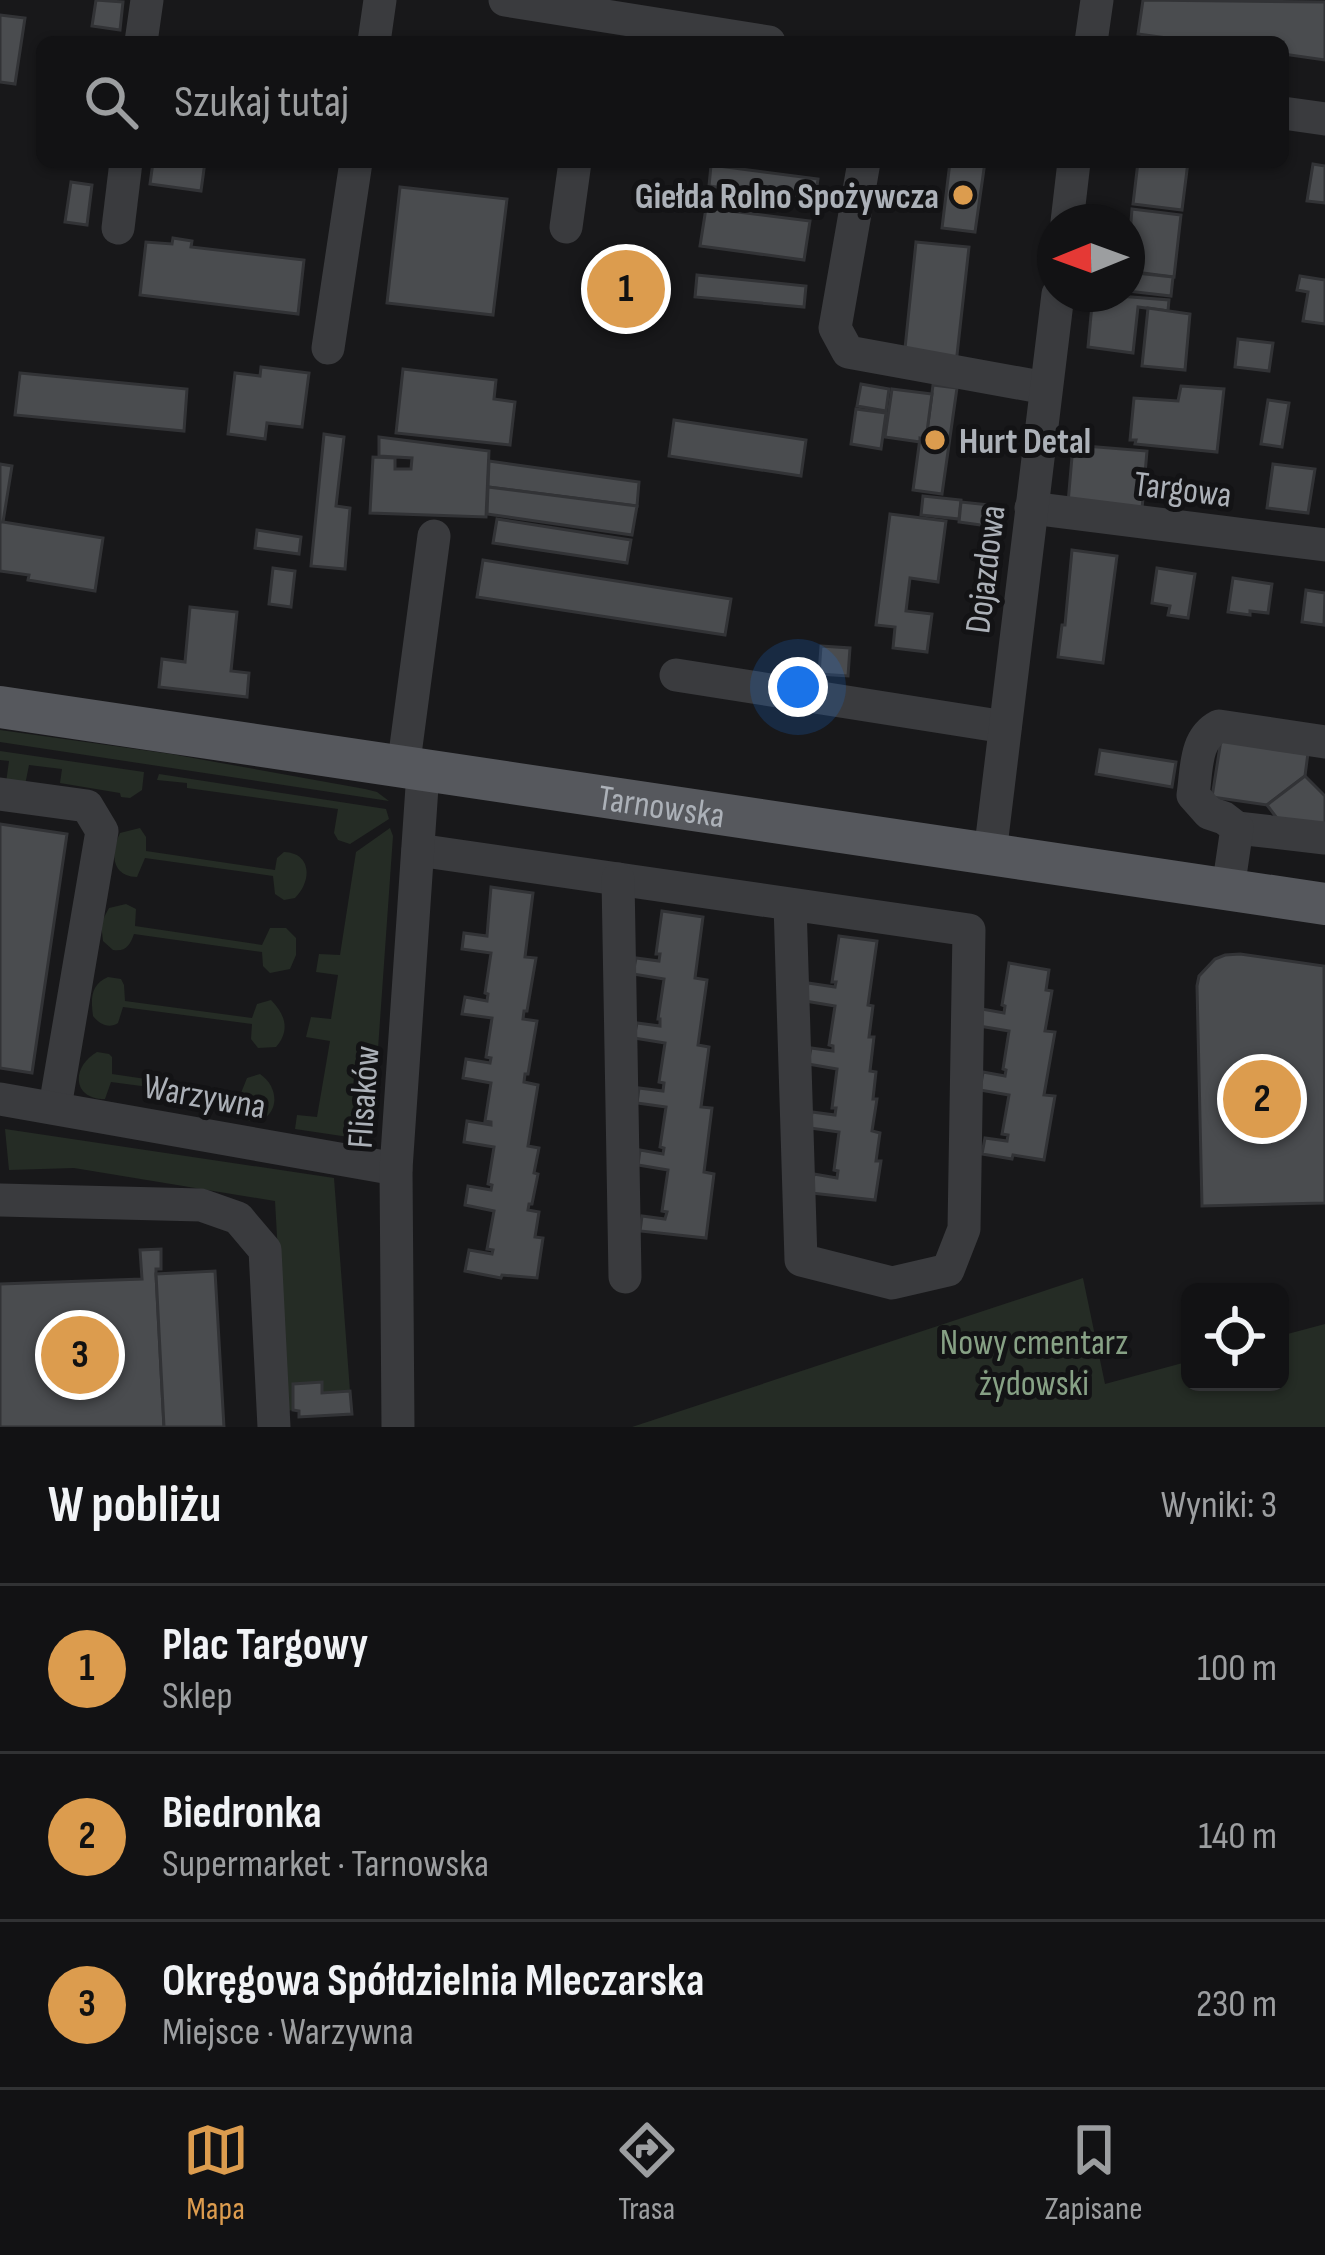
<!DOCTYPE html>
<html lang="pl">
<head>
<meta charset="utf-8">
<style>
  body { margin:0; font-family:"Sofia Sans Condensed",sans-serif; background:#1b1b1d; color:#f1f3f6 }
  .controls { position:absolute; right:36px; bottom:36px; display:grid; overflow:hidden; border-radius:18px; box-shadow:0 3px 9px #0004 }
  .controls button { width:108px; height:108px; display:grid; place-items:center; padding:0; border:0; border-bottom:3px solid #313234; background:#121214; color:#f1f3f6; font:60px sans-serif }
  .compass { position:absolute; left:1037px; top:204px; width:108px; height:108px; border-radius:50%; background:#121214; box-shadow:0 3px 9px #0004; rotate:269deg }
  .you { position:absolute; left:798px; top:687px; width:42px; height:42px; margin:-30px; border:9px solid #fff; border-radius:50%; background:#1a73e8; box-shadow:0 0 0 18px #1a73e833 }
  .badge { display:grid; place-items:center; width:78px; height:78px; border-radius:50%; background:#dc9c4e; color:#111; font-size:39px; font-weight:700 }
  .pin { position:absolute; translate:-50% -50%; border:6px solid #fff; box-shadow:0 3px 12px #0006 }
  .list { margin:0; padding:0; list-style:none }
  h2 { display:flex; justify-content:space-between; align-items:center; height:156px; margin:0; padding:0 48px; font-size:51px }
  h2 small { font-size:39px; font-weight:400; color:#9c9ea0 }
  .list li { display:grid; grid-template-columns:78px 1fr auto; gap:36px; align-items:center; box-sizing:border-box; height:168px; padding:0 48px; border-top:3px solid #313234 }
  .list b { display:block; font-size:45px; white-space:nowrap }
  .list p { margin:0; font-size:39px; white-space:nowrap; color:#9c9ea0 }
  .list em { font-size:39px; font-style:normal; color:#9c9ea0 }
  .icon { flex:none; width:66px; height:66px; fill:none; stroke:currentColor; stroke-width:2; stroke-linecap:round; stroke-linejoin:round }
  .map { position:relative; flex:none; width:1325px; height:1427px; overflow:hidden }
  .search { position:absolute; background:#121214; box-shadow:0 3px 9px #0004; left:36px; right:36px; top:36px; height:132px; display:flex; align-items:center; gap:30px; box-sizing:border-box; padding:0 42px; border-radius:18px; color:#9c9ea0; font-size:45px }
  .sheet { height:660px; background:#121214 }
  nav { display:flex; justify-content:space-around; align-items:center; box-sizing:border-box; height:168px; border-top:3px solid #313234; background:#121214; font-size:33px; color:#9c9ea0 }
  nav a { display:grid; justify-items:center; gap:6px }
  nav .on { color:#dc9c4e }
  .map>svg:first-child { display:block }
  .green { fill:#252c25 }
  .building { fill:#4a4c4f; stroke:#323336; stroke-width:3 }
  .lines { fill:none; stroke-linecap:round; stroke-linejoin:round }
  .minor { stroke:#3a3b3e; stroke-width:33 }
  .major { stroke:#56585d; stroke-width:42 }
  .poi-dot { fill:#dc9c4e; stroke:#131315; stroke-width:4.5 }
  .labels { text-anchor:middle; stroke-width:10; stroke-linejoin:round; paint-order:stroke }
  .poi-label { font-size:36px; font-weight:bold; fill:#acb1b8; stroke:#131315; text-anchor:end }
  .street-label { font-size:36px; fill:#acb1b8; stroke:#131315 }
  .park-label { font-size:36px; fill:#87a185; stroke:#131315 }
</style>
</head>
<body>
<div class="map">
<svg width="1325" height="1427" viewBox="0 0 1325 1427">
  <rect width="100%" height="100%" fill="#18181a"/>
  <g class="green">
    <polygon points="0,730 171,754 365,789 377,792 389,801 0,742"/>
    <polygon points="0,751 144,772 142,790 130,798 121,797 120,793 60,783 62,769 29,765 25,785 6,783 9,761 0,760"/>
    <polygon points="159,774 386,809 389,819 350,844 338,840 334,833 338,809 187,788 187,783 157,780"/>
    <path d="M140,828L146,837V851L275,870L277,858L284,852C312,853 312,881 295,898L284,900L275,894L273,876L145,858L137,877C110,876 111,851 120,833Z"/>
    <polygon points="390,828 393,836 372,1134 362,1139 295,1129 297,1115 317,1117 330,1041 306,1037 311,1017 331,1019 338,975 316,972 319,954 340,955 356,852"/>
    <path d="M126,904L136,909L135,926L262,945L270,928H286L296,938V955L290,969L270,973L263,966L262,952L134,934C130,945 126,952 113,950L103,941L101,923L109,908Z"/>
    <path d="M108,977L121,979L124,985L125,1001L252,1018L257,1004L271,1000C286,1015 290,1031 276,1047L258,1048L251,1039L252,1024L123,1007L118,1023C109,1029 99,1024 93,1016C91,999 90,985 108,977Z"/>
    <path d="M97,1052L109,1054L112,1057V1074L241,1093L247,1078L260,1074C285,1091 276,1128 244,1120L241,1114L240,1099L111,1082L105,1099C71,1099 72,1066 97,1052Z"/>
    <polygon points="5,1129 334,1178 350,1391 322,1393 321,1382 294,1384 293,1410 287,1411 275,1201 74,1168 9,1170"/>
    <polygon points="1083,1278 1105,1384 1190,1361 1190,1382 1280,1382 1280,1336 1325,1324 1325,1427 632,1427"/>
  </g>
  <g class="building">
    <polygon points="96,0 123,2 120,30 92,26"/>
    <polygon points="1143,0 1325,2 1325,60 1283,54 1283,42 1196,42 1138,34"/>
    <polygon points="0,15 25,18 15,84 0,82"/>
    <polygon points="153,162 205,162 201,191 150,184"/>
    <polygon points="950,162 985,162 975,232 942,228"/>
    <polygon points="1138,162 1188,162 1182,210 1133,204"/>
    <polygon points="1313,164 1325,166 1325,203 1307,201"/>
    <polygon points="711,165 818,179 815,200 709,186"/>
    <polygon points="71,182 92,185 87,225 65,222"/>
    <polygon points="400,187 507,199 493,315 387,303"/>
    <polygon points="706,208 810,221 804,260 700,246"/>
    <polygon points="1132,209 1181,215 1174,277 1127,271"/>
    <polygon points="173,238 192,241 191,247 304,260 298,314 140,295 146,242 172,244"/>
    <polygon points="916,242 969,247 956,364 904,358"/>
    <polygon points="1127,272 1173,277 1171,296 1127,291"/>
    <polygon points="697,275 806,286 804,307 695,297"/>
    <polygon points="1300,276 1325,280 1325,324 1303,321 1308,292 1297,290"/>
    <polygon points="1093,294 1169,300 1168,311 1138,307 1133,353 1088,347"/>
    <polygon points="1148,308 1190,314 1185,370 1142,366"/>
    <polygon points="1238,339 1273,343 1269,371 1235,367"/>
    <polygon points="261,367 309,373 302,427 267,423 265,439 228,434 235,373 260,376"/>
    <polygon points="403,369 496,380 494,399 515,402 510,445 396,433"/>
    <polygon points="20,373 187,389 184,431 15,415"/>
    <polygon points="861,384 889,389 886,411 857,406"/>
    <polygon points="933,385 957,388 942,494 913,490 920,438 926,439"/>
    <polygon points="1181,386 1224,389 1217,452 1135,444 1136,440 1130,440 1134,398 1178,401"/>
    <polygon points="892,389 932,394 926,439 920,438 920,442 885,437"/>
    <polygon points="1268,400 1289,403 1282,447 1261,444"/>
    <polygon points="856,409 886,413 881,449 851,444"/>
    <polygon points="674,420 806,440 801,476 669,456"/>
    <polygon points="324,434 344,437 336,506 350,508 345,569 311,566"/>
    <polygon points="379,437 489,451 486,517 370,513 373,457 395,458 395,469 411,469 412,458 379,456"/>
    <polygon points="1073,445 1147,451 1142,509 1068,503"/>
    <polygon points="489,461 639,482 637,506 488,487"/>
    <polygon points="0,464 12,466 3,522 103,538 95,591 28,580 29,575 0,571"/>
    <polygon points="1273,464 1315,469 1308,513 1267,508"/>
    <polygon points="488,487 637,506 632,535 487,514"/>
    <polygon points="923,496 961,500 959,519 921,515"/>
    <polygon points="961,502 990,505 988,526 959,522"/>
    <polygon points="890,514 946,521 938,582 910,578 906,611 932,614 927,652 893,648 895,627 876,625"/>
    <polygon points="497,519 631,540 627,563 493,543"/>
    <polygon points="257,530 301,537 299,554 255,548"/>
    <polygon points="1072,550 1117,556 1103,663 1058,657 1062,625 1065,625"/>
    <polygon points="483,560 731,599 725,635 477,597"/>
    <polygon points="273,568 295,571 291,607 269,604"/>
    <polygon points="1157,568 1195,574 1188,618 1168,615 1170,606 1152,603"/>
    <polygon points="1233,578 1272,584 1268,613 1250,611 1250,615 1228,612"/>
    <polygon points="1306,590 1325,593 1324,625 1302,622"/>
    <polygon points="190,607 237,612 231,671 249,673 247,697 159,687 162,659 185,662"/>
    <polygon points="821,646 850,648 848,676 819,674"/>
    <polygon points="1221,740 1308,753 1305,776 1267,805 1212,797"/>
    <polygon points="1100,750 1176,762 1172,787 1096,774"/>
    <polygon points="1305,776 1325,796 1325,827 1299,847 1267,805"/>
    <polygon points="0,824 67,834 32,1073 0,1068"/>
    <polygon points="491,887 533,893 525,957 536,958 527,1011 524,1011 523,1019 537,1021 528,1074 525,1074 524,1082 538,1085 528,1146 539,1148 534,1173 538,1174 532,1204 529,1204 528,1210 539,1212 535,1237 543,1238 537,1278 502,1275 501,1278 465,1271 469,1250 492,1254 493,1250 487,1249 494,1211 465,1205 468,1186 491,1190 492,1185 488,1184 494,1147 464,1142 467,1121 491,1125 491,1122 485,1121 491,1083 463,1078 466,1059 490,1063 491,1058 486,1057 492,1018 462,1014 465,997 487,1001 488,994 485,993 491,953 462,949 464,933 487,936"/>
    <polygon points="662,911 703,917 695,978 707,980 698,1045 709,1047 701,1107 712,1108 704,1172 714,1174 706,1238 640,1231 642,1216 665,1219 667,1212 662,1211 668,1170 638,1165 640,1150 663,1154 664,1148 660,1147 666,1107 637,1103 639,1088 663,1091 664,1083 659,1082 665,1043 634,1038 637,1023 660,1026 660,1019 658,1019 664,979 633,974 636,958 659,961 660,954 656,954"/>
    <polygon points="839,936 877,941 868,1005 873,1006 869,1037 874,1037 870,1071 876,1072 873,1099 877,1099 872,1131 880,1133 876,1161 881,1161 875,1200 811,1193 814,1174 837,1178 838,1171 834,1170 839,1132 810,1128 812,1112 835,1115 836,1108 832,1108 837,1069 808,1064 811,1048 833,1051 833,1046 829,1045 835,1006 805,1001 808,983 835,987 836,982 832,982"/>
    <polygon points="1240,954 1324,966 1325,1203 1202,1206 1197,986 1199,976 1215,959 1225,955"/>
    <polygon points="1009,963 1049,970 1046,990 1052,991 1045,1031 1055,1032 1044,1095 1055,1096 1044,1160 1013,1155 1012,1159 982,1154 985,1138 1007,1141 1008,1135 1002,1134 1009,1095 980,1090 983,1072 1005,1076 1006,1070 1003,1069 1009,1031 979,1026 982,1009 1004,1013 1005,1006 1002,1005"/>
    <polygon points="161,1249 161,1269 156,1269 156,1274 164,1427 0,1427 0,1284 142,1279 140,1250"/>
    <polygon points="215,1271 224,1427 164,1427 156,1274"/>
    <polygon points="322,1382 322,1393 350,1391 352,1414 299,1417 299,1411 293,1410 293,1384"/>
  </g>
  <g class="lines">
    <g class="minor">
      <polyline points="505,0 769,42"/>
      <polyline points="141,42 147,0"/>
      <polyline points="374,42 380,0"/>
      <polyline points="1091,42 1097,0"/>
      <polyline points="1283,113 1325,119"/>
      <polyline points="864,162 835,328 848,352 1046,388"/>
      <polyline points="1067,222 1074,162"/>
      <polyline points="566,227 575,162"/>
      <polyline points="118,228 126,162"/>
      <polyline points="328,348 356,162"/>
      <polyline points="1031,508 1325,545"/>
      <polyline points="676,675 1005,727"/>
      <polyline points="403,769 434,536"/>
      <polyline points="0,794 87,806 102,831 55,1107"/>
      <polyline points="1237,828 1325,838"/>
      <polyline points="418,850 969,930 964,1229 948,1270 892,1283 801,1260 790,904"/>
      <polyline points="990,854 1058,294"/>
      <polyline points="618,879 625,1277"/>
      <path d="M1228,889L1237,828L1224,818L1209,813L1193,795C1197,770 1194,739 1219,726L1325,742"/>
      <polyline points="0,1099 396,1169"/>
      <polyline points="0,1200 201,1205 238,1218 265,1250 274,1427"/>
      <polyline points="398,1427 396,1169 423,772"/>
    </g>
    <path class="major" id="s1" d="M0,707L1325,904"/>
  </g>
  <g class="poi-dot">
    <circle cx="963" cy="195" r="12"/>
    <circle cx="935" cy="440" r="12"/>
  </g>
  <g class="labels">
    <g class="poi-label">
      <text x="939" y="208">Giełda Rolno Spożywcza</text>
      <text x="959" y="453" text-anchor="start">Hurt Detal</text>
    </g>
    <g class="street-label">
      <text transform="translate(1183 488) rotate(7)" y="13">Targowa</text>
      <text transform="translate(984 569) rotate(-83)" y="13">Dojazdowa</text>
      <text dy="13" stroke="none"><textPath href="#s1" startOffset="669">Tarnowska</textPath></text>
      <text transform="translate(205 1095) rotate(10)" y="13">Warzywna</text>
      <text transform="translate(362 1097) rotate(-86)" y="13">Flisaków</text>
    </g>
    <g class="park-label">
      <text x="1034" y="1354">Nowy cmentarz<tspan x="1034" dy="41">żydowski</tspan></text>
    </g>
  </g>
</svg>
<div class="controls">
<button><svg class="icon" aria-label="locate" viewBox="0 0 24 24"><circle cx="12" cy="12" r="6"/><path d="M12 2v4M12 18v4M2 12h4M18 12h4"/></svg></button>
</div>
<svg class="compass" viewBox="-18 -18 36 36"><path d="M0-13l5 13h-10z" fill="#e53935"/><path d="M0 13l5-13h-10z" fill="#9c9ea0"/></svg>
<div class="you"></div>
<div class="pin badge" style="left:626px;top:289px">1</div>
<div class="pin badge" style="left:1262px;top:1099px">2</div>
<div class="pin badge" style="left:80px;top:1355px">3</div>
<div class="search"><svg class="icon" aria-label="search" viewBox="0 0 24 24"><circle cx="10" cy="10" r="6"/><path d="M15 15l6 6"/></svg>Szukaj tutaj</div>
</div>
<section class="sheet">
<h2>W pobliżu<small>Wyniki: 3</small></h2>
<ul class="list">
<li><span class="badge">1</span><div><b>Plac Targowy</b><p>Sklep</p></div><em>100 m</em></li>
<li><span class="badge">2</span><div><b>Biedronka</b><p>Supermarket · Tarnowska</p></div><em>140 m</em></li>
<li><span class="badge">3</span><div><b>Okręgowa Spółdzielnia Mleczarska</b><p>Miejsce · Warzywna</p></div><em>230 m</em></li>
</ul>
</section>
<nav>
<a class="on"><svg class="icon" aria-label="map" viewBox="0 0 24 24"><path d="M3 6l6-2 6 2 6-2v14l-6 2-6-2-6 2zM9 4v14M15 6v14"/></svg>Mapa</a>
<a><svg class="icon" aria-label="directions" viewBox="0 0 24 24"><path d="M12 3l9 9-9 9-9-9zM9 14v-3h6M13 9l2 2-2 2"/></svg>Trasa</a>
<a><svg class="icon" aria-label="saved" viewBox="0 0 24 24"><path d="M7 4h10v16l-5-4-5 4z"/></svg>Zapisane</a>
</nav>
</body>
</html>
